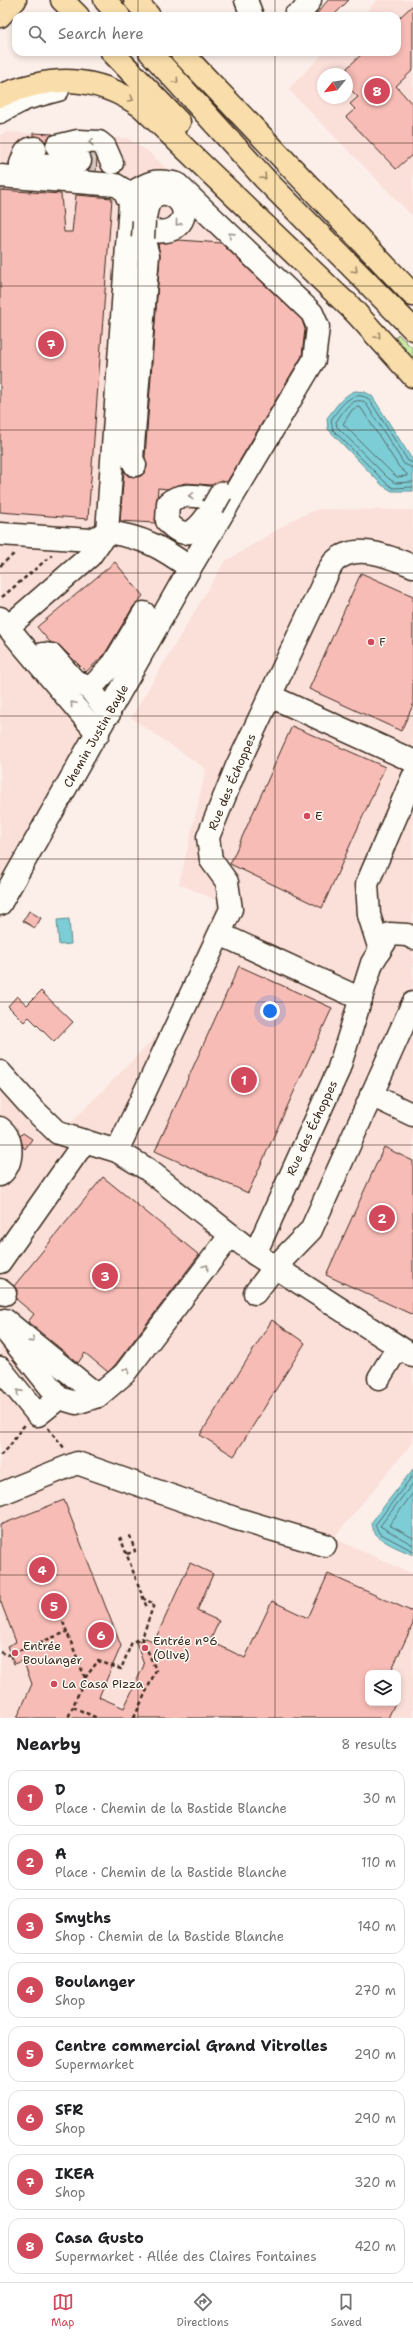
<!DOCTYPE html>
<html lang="en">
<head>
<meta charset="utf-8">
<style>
  body { margin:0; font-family:"Shantell Sans",sans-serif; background:#f2f2f2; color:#202124 }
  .controls { position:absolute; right:12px; bottom:12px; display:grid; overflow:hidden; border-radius:8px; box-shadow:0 2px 6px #0003 }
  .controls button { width:36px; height:36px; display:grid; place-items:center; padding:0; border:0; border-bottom:1px solid #e0e0e0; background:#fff; color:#202124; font:20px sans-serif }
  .compass { position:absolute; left:317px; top:68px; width:36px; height:36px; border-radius:50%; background:#fff; box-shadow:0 2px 6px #0003; rotate:240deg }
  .you { position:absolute; left:270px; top:1011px; width:14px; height:14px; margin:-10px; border:3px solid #fff; border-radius:50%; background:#1a73e8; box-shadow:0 0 0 6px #1a73e833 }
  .badge { display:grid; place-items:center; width:26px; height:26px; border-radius:50%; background:#d1495b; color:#fff; font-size:13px; font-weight:700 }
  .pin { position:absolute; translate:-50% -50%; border:2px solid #fff; box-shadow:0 1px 4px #0006 }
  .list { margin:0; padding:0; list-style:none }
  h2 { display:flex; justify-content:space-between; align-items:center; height:52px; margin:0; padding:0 16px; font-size:17px }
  h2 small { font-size:13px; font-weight:400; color:#757577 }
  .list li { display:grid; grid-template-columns:26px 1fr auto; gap:12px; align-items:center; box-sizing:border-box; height:56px; margin:0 8px 8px; padding:0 8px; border:1px solid #e0e0e0; border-radius:12px }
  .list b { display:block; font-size:15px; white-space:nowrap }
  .list p { margin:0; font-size:13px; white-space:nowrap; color:#757577 }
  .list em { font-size:13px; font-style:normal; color:#757577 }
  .icon { flex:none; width:22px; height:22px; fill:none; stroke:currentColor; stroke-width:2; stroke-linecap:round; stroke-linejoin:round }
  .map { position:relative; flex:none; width:413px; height:1718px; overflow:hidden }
  .search { position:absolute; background:#fff; box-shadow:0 2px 6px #0003; left:12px; right:12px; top:12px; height:44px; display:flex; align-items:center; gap:10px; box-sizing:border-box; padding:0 14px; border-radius:12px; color:#757577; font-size:15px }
  .sheet { height:564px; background:#fff }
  nav { display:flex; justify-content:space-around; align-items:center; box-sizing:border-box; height:56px; border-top:1px solid #e0e0e0; background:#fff; font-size:11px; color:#757577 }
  nav a { display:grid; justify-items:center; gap:2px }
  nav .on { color:#d1495b }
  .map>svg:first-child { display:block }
  .built { fill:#fbe0da; fill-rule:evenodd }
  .green { fill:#cbeba3; stroke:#838a60 }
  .water { fill:#7dcdd7; stroke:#638c8d }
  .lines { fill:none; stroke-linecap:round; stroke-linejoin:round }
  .shore { stroke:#556b68; stroke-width:1 }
  .building { fill:#f8bcb6; stroke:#3b2a1e }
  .minor-tunnel { stroke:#d5c8c1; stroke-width:22; stroke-dasharray:22 11; stroke-linecap:butt }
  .minor-casing { stroke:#3b2a1e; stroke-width:25 }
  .major-casing { stroke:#3b2a1e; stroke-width:25 }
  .highway-casing { stroke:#3b2a1e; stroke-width:25 }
  .path { stroke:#3b2a1e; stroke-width:2.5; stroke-dasharray:4 3; stroke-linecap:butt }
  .minor { stroke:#fdfcf7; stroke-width:22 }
  .major { stroke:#f9deab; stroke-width:22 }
  .highway { stroke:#f9deab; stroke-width:22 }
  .minor-bridge-casing { stroke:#3b2a1e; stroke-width:25; stroke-linecap:butt }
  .minor-bridge { stroke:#fdfcf7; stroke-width:22 }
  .oneway { stroke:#9a8464 }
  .oneway2 { stroke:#9c938a }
  .grid { fill:none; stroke:#3b2a1e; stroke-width:1; stroke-opacity:0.55 }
  .poi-dot { fill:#d1495b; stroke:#fdfcf7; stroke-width:1.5 }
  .labels { text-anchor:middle; stroke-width:3; stroke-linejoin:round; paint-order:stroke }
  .poi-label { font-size:12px; fill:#3b2a1e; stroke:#fdfcf7; text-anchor:start }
  .street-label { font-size:12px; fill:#3b2a1e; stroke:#fdfcf7 }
</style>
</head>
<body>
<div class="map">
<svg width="413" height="1718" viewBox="0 0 413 1718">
  <rect width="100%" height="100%" fill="#fcefea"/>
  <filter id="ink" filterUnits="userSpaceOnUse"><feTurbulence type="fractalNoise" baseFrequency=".025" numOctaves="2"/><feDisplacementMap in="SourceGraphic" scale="8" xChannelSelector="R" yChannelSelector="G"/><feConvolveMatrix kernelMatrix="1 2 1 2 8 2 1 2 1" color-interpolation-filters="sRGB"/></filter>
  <g filter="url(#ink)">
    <g class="built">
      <path d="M377,0H413V217L288,89L325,52H397V16H361ZM323,74H347V98H323Z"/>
      <polygon points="7,132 127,138 149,152 316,311 324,325 107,700 0,878 0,135"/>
      <path d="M318,509L413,510V1442L334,1538L413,1574V1718H0V1089L40,1135L53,1141L162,1030L218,901L179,884L206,769L131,718L224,562L296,518ZM368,1673H398V1703H368Z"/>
    </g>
    <polygon class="green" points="398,334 413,349 413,359 396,337"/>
    <g class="water">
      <path d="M355,391L365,392L372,396L413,461V491H392L382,485L328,429L327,418C336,407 342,396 355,391Z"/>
      <polygon points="69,919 71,944 59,945 57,920"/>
      <path d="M413,1469V1555C399,1548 372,1540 371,1523Z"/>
    </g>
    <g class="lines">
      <g class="shore">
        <polygon points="358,407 361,408 399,467 407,474 407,476 397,477 392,473 343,424 352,410"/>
        <path d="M413,463L408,461L369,399C352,388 340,407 331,420L333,430L385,482L393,488L413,487"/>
        <path d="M413,468L404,464L365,402C351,396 343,412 336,422L337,427L388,478L395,483L413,482"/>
        <polyline points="413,1475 375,1525 379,1533 413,1551"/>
        <polyline points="413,1483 380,1526 413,1545"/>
        <polyline points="413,1493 389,1525 413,1538"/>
      </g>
    </g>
    <g class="building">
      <polygon points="328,0 349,0 333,16 315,16"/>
      <polygon points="413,5 413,70 396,86 413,105 413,154 396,169 346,117 355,109 350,104 358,97 347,86 347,68 364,52 397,52 397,20"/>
      <polygon points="33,133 53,134 46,142 40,137 33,136"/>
      <polygon points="90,154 94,154 97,159 96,171 88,170 92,165"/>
      <polygon points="0,190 61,194 64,232 72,232 76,195 112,198 88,519 0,512"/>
      <polygon points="179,240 221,243 302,320 305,329 302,356 227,482 221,481 211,485 185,483 167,489 158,488 155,523 120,521 124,471 128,476 135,477 141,476 147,466 145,457 160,256 158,244"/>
      <polygon points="115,562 143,596 133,607 104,655 86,672 61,647 50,642 37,627"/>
      <polygon points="361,573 413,596 413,705 401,731 309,689"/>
      <polygon points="292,726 385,767 322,908 230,864"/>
      <polygon points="29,911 41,918 35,928 23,921"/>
      <polygon points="239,966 332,1008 248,1193 155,1151"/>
      <polygon points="41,991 73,1022 54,1042 29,1017 24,1022 8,1006 17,996 27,1005"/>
      <polygon points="23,1133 32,1139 25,1149 23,1147 20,1136"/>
      <polygon points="384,1147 413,1161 413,1315 326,1275"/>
      <polygon points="103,1177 199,1255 115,1365 108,1372 85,1353 78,1363 28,1322 34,1314 16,1299 17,1290 14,1286"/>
      <polygon points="272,1320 305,1343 234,1456 200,1435"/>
      <polygon points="64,1500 121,1646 99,1697 124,1708 144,1665 136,1642 146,1638 154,1642 190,1563 213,1574 197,1611 219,1621 210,1641 245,1658 272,1601 308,1618 328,1574 413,1612 413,1624 390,1673 368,1673 368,1703 395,1703 388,1718 17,1718 32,1684 23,1660 14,1664 7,1646 16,1642 0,1600 0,1525"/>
    </g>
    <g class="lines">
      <polyline class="minor-tunnel" points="80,161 96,162"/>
      <g class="minor-casing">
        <g id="minor">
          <polyline points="246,0 252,16"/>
          <polyline points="295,16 301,14 310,0"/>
          <polyline points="0,112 25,99 58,90"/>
          <polyline points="57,146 78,141 99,142 105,147 112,163"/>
          <polyline points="21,164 59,165 80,161"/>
          <path d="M21,164C24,156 25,148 35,148"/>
          <path d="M0,176L116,185L124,190L130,203L107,532C143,537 161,547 190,568"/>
          <path d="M129,223C137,225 145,229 153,231C161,232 170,232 176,227C200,207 161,179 149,203C146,208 146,216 144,221"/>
          <polyline points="135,465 132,459 148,255 143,238"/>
          <path d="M213,507C201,526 187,546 167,521L168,503C182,491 201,497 218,499L226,508"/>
          <polyline points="0,534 91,540 107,532"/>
          <polyline points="0,618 98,734"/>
          <polyline points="8,627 90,556 107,532"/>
          <polyline points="34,658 43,654 52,655 74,680 90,689"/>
          <polyline points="270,696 413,761"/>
          <polyline points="109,714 90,689 114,663 144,613"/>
          <path d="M0,904L190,568L314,360L318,327L312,313L177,184C153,178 147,183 127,196"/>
          <polyline points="220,934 361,999"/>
          <polyline points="380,950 390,934 407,935 413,938"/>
          <polyline points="0,1072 33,1109 58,1133 117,1151 147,1169 255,1254 413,1356"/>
          <polyline points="371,1095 413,1115"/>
          <path d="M0,1128C14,1139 14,1163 0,1175"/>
          <path d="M117,1151L231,909L227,882L211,860L208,837L237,766L320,590C324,582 328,569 334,562C355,541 390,557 413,566"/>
          <polyline points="255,1254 338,1071 372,963 380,950 369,915 367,884 413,777"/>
          <polyline points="0,1262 85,1141"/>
          <polyline points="0,1290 5,1294"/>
          <polyline points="255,1293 275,1267 311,1230 413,1003"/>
          <polyline points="5,1320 98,1396"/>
          <polyline points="0,1324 59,1398 76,1403 98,1396 124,1374 230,1236"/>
          <polyline points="0,1368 38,1415 59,1398"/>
          <polyline points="379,1378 398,1347"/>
          <polyline points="0,1494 77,1463 234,1518 325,1545"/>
        </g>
      </g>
      <g class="major-casing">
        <polyline id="major" points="0,16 15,0"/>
      </g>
      <g class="highway-casing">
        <g id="highway">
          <polyline points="62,0 78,16"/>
          <polyline points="105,0 119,16"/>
          <polyline points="135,0 149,16"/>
          <polyline points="112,52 179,122"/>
          <polyline points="150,52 265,179 413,329"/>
          <polyline points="181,52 413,295"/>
          <path d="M0,96C51,75 95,74 142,107L356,313"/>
          <polyline points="347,303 413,376"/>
        </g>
      </g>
      <g class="path">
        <polyline points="0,566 15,553"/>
        <polyline points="2,597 52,555"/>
        <polyline points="48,1428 65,1449"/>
        <path d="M0,1455C12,1448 15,1434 25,1425"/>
        <polyline points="120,1537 147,1608"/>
        <polyline points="127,1554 135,1551 129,1533"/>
        <polyline points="63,1622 85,1678 68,1718"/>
        <polyline points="0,1652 7,1655 67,1632"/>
        <polyline points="85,1678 98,1661 121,1669 132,1642 142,1638"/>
        <polyline points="73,1707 97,1718"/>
        <polyline points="134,1718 156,1670 142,1638 154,1604 144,1599"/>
      </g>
      <use href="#minor" class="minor"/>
      <use href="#major" class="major"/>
      <use href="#highway" class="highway"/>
      <g class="minor-bridge-casing">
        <g id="minor-bridge">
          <polyline points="143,238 144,221"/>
          <polyline points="213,507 221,493"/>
        </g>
      </g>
      <use href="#minor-bridge" class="minor-bridge"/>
    </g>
    <defs><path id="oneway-chevron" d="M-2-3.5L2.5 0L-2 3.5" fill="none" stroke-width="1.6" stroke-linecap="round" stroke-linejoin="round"/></defs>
    <g class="oneway">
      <use href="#oneway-chevron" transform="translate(176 81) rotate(49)"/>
      <use href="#oneway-chevron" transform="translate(131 99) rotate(31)"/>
      <use href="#oneway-chevron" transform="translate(264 177) rotate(46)"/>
      <use href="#oneway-chevron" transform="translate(355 270) rotate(45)"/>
      <use href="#oneway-chevron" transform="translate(378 336) rotate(47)"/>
    </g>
    <g class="oneway2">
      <use href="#oneway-chevron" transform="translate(91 142) rotate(-179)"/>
      <use href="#oneway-chevron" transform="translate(178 223) rotate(129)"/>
      <use href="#oneway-chevron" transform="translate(231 235) rotate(-136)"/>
      <use href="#oneway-chevron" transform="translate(191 496) rotate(-174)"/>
      <use href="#oneway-chevron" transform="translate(73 704) rotate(-131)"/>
      <use href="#oneway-chevron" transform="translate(206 1267) rotate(-53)"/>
      <use href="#oneway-chevron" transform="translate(32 1340) rotate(40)"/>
      <use href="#oneway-chevron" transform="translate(127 1370) rotate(-51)"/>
      <use href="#oneway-chevron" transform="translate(19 1392) rotate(-129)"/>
    </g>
  </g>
  <path class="grid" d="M138,0V16M275,0V16M138,52V1718M275,52V1718M0,143H413M0,286H413M0,430H413M0,573H413M0,716H413M0,859H413M0,1002H413M0,1145H413M0,1288H413M0,1432H413M0,1575H413"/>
  <g class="poi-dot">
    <circle cx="371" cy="642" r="4"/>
    <circle cx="307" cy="816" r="4"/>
    <circle cx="145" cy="1648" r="4"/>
    <circle cx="15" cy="1653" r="4"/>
    <circle cx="54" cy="1684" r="4"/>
  </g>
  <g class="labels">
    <g class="poi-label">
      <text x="379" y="646">F</text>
      <text x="315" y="820">E</text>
      <text x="153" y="1645">Entrée n°6<tspan x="153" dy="14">(Olive)</tspan></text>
      <text x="23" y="1650">Entrée<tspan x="23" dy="14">Boulanger</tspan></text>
      <text x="62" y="1688">La Casa Pizza</text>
    </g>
    <g class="street-label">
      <text transform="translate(96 736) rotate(-60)" y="4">Chemin Justin Bayle</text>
      <text transform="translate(232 782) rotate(-67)" y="4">Rue des Échoppes</text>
      <text transform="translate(312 1128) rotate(-65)" y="4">Rue des Échoppes</text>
    </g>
  </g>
</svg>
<div class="controls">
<button><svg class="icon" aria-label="layers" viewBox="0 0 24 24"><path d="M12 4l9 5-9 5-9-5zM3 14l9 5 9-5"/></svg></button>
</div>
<svg class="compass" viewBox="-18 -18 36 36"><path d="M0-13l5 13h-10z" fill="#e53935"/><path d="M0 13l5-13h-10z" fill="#757577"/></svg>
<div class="you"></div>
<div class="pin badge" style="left:244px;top:1080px">1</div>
<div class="pin badge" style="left:382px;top:1218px">2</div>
<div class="pin badge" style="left:105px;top:1276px">3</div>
<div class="pin badge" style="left:42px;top:1570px">4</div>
<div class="pin badge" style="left:54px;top:1606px">5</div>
<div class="pin badge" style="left:101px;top:1635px">6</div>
<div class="pin badge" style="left:51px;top:344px">7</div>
<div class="pin badge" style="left:377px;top:91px">8</div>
<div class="search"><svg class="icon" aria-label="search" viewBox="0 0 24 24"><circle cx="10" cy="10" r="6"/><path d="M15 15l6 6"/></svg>Search here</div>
</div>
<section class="sheet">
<h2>Nearby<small>8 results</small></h2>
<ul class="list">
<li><span class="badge">1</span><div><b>D</b><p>Place · Chemin de la Bastide Blanche</p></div><em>30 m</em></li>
<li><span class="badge">2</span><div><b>A</b><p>Place · Chemin de la Bastide Blanche</p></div><em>110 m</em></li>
<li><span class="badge">3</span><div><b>Smyths</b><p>Shop · Chemin de la Bastide Blanche</p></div><em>140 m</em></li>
<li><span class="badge">4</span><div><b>Boulanger</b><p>Shop</p></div><em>270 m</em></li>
<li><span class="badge">5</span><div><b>Centre commercial Grand Vitrolles</b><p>Supermarket</p></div><em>290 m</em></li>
<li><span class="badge">6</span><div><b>SFR</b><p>Shop</p></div><em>290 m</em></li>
<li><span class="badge">7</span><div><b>IKEA</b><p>Shop</p></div><em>320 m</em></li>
<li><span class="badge">8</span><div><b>Casa Gusto</b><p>Supermarket · Allée des Claires Fontaines</p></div><em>420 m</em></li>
</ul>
</section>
<nav>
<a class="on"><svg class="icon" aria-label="map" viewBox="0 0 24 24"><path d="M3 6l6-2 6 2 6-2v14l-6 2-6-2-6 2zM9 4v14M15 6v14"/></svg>Map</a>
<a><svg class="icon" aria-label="directions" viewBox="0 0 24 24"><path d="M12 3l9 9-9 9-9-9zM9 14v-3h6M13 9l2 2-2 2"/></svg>Directions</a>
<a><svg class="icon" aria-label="saved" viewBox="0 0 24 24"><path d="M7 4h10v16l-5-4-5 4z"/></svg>Saved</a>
</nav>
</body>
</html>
